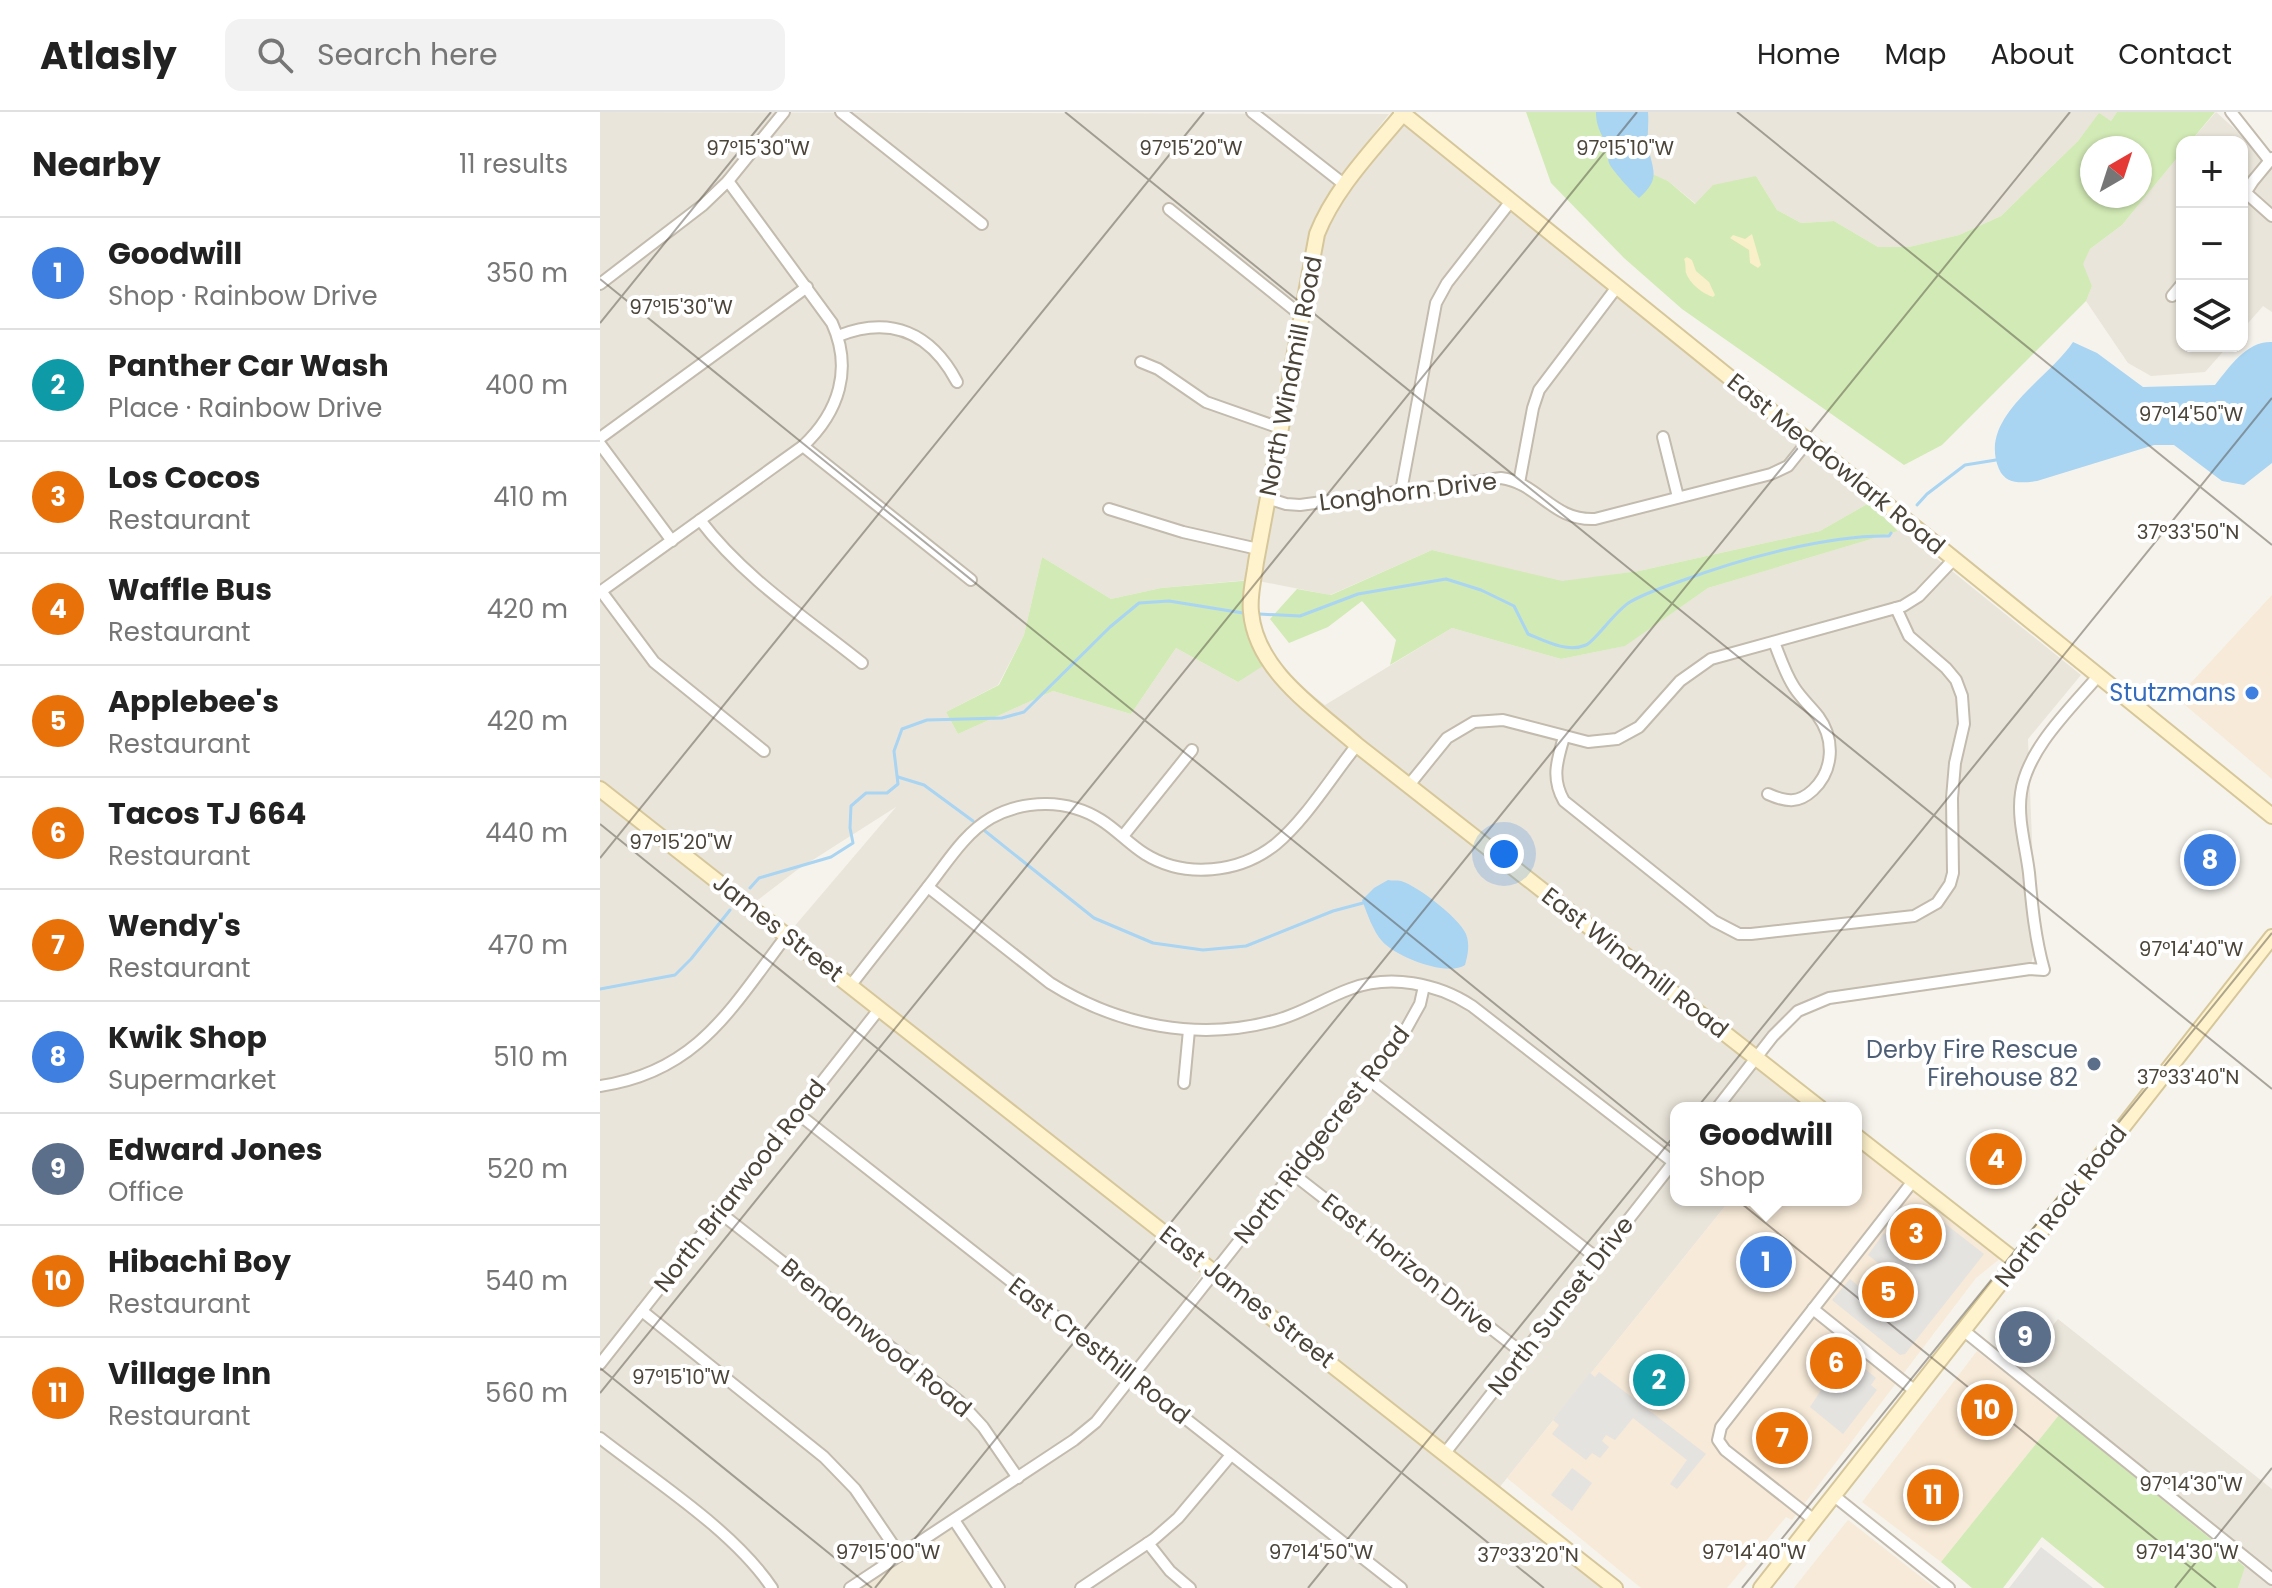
<!DOCTYPE html>
<html lang="en">
<head>
<meta charset="utf-8">
<style>
  body { margin:0; font-family:Poppins,sans-serif; background:#f2f2f2; color:#222 }
  .controls { position:absolute; right:24px; top:24px; display:grid; overflow:hidden; border-radius:16px; box-shadow:0 2px 6px #0004 }
  .controls button { width:72px; height:72px; display:grid; place-items:center; padding:0; border:0; border-bottom:2px solid #e0e0e0; background:#fff; color:#222; font:40px sans-serif }
  .compass { position:absolute; left:1480px; top:24px; width:72px; height:72px; border-radius:50%; background:#fff; box-shadow:0 2px 6px #0004; rotate:39deg }
  .you { position:absolute; left:904px; top:742px; width:28px; height:28px; margin:-20px; border:6px solid #fff; border-radius:50%; background:#1a73e8; box-shadow:0 0 0 12px #1a73e833 }
  .badge { display:grid; place-items:center; width:52px; height:52px; border-radius:50%; background:#0f766e; color:#fff; font-size:26px; font-weight:700 }
  .pin { position:absolute; translate:-50% -50%; border:4px solid #fff; box-shadow:0 2px 8px #0006 }
  .popup { position:absolute; left:1070px; top:990px; width:192px; height:104px; box-sizing:border-box; display:grid; place-content:center; border-radius:16px; background:#fff; filter:drop-shadow(0 2px 6px #0005); font-size:26px; white-space:nowrap; color:#767676 }
  .popup b { font-size:30px; color:#222 }
  .popup::after { content:''; position:absolute; left:50%; top:100%; margin-left:-16px; border:16px solid transparent; border-top-color:#fff }
  .list { margin:0; padding:0; list-style:none }
  h2 { display:flex; justify-content:space-between; align-items:center; height:104px; margin:0; padding:0 32px; font-size:34px }
  h2 small { font-size:26px; font-weight:400; color:#767676 }
  .list li { display:grid; grid-template-columns:52px 1fr auto; gap:24px; align-items:center; box-sizing:border-box; height:112px; padding:0 32px; border-top:2px solid #e0e0e0 }
  .list b { display:block; font-size:30px; white-space:nowrap }
  .list p { margin:0; font-size:26px; white-space:nowrap; color:#767676 }
  .list em { font-size:26px; font-style:normal; color:#767676 }
  .icon { flex:none; width:44px; height:44px; fill:none; stroke:currentColor; stroke-width:2; stroke-linecap:round; stroke-linejoin:round }
  .map { position:relative; flex:none; width:1672px; height:1476px; overflow:hidden }
  header { display:flex; align-items:center; gap:48px; box-sizing:border-box; height:112px; padding:0 40px; background:#fff; border-bottom:2px solid #e0e0e0 }
  header strong { font-size:38px }
  nav { display:flex; gap:44px; margin-inline-start:auto; font-size:28px }
  .search { width:560px; height:72px; background:#f2f2f2; display:flex; align-items:center; gap:20px; box-sizing:border-box; padding:0 28px; border-radius:16px; color:#767676; font-size:30px }
  main { display:flex }
  aside { flex:1; background:#fff }
  .map>svg:first-child { display:block }
  .residential { fill:#eae5da }
  .commercial { fill:#f7ead8 }
  .education { fill:#efe8d6 }
  .green { fill:#d2eab5; fill-rule:evenodd }
  .sand { fill:#f9efc9 }
  .parking { fill:#e5e3e0 }
  .water { fill:#a9d4f2 }
  .lines { fill:none; stroke-linecap:round; stroke-linejoin:round }
  .stream { stroke:#a9d4f2; stroke-width:3 }
  .street-casing { stroke:#c2bbae; stroke-width:14 }
  .secondary-casing { stroke:#d6c79b; stroke-width:18 }
  .street { stroke:#fff; stroke-width:10 }
  .secondary { stroke:#fff3cd; stroke-width:14 }
  .ticks { fill:none; stroke:#4b4439; stroke-width:2; stroke-opacity:0.45 }
  .shop-dot { fill:#3f7fe0; stroke:#fff; stroke-width:3 }
  .service-dot { fill:#5c6f8a; stroke:#fff; stroke-width:3 }
  .labels { text-anchor:middle; stroke-width:8; stroke-linejoin:round; paint-order:stroke }
  .street-label { font-size:24px; fill:#4b4439; stroke:#fff }
  .shop-label { font-size:24px; fill:#366cbe; stroke:#fff; text-anchor:end }
  .service-label { font-size:24px; fill:#4e5e75; stroke:#fff; text-anchor:end }
  .ticks-label { font-size:20px; text-anchor:middle; fill:#4b4439; stroke:#fff; stroke-width:8; stroke-linejoin:round; paint-order:stroke }
</style>
</head>
<body>
<header>
<strong>Atlasly</strong>
<div class="search"><svg class="icon" aria-label="search" viewBox="0 0 24 24"><circle cx="10" cy="10" r="6"/><path d="M15 15l6 6"/></svg>Search here</div>
<nav><a>Home</a><a>Map</a><a>About</a><a>Contact</a></nav>
</header>
<main>
<aside>
<h2>Nearby<small>11 results</small></h2>
<ul class="list">
<li><span class="badge" style="background:#3f7fe0">1</span><div><b>Goodwill</b><p>Shop · Rainbow Drive</p></div><em>350 m</em></li>
<li><span class="badge" style="background:#0f9aa8">2</span><div><b>Panther Car Wash</b><p>Place · Rainbow Drive</p></div><em>400 m</em></li>
<li><span class="badge" style="background:#e8710a">3</span><div><b>Los Cocos</b><p>Restaurant</p></div><em>410 m</em></li>
<li><span class="badge" style="background:#e8710a">4</span><div><b>Waffle Bus</b><p>Restaurant</p></div><em>420 m</em></li>
<li><span class="badge" style="background:#e8710a">5</span><div><b>Applebee's</b><p>Restaurant</p></div><em>420 m</em></li>
<li><span class="badge" style="background:#e8710a">6</span><div><b>Tacos TJ 664</b><p>Restaurant</p></div><em>440 m</em></li>
<li><span class="badge" style="background:#e8710a">7</span><div><b>Wendy's</b><p>Restaurant</p></div><em>470 m</em></li>
<li><span class="badge" style="background:#3f7fe0">8</span><div><b>Kwik Shop</b><p>Supermarket</p></div><em>510 m</em></li>
<li><span class="badge" style="background:#5c6f8a">9</span><div><b>Edward Jones</b><p>Office</p></div><em>520 m</em></li>
<li><span class="badge" style="background:#e8710a">10</span><div><b>Hibachi Boy</b><p>Restaurant</p></div><em>540 m</em></li>
<li><span class="badge" style="background:#e8710a">11</span><div><b>Village Inn</b><p>Restaurant</p></div><em>560 m</em></li>
</ul>
</aside>
<div class="map">
<svg width="1672" height="1476" viewBox="0 0 1672 1476">
  <rect width="100%" height="100%" fill="#f6f3ec"/>
  <g class="residential">
    <polygon points="0,0 789,2 745,59 714,107 703,146 689,237 654,416 648,468 561,476 511,487 442,445 424,523 398,573 346,600 358,622 453,579 531,602 576,536 638,570 666,546 725,593 852,516 961,547 1024,534 1108,476 1301,418 1481,563 1428,627 1436,830 1430,857 1236,885 1198,899 1158,946 1210,988 1204,996 1076,996 1076,1088 1130,1088 895,1381 1015,1476 406,1476 354,1408 250,1476 0,1476 0,680 602,1162 527,1270 615,1161 187,823 296,695 197,758 150,794 0,678"/>
    <polygon points="1046,0 1517,0 1511,9 1499,2 1478,29 1401,104 1359,123 1309,135 1278,135 1234,109 1201,111 1177,98 1156,64 1096,92 1068,69 1052,63"/>
    <polygon points="1616,0 1669,48 1672,46 1672,200 1663,194 1642,218 1642,30 1590,30"/>
    <polygon points="805,12 1269,391 1220,419 1039,459 962,470 832,438 730,483 658,469 716,151 725,119 748,81"/>
    <polygon points="1582,40 1582,234 1628,234 1605,260 1551,264 1528,251 1486,189 1492,174 1482,152 1490,137 1522,113"/>
    <polygon points="1458,1207 1672,1377 1672,1476 1638,1476 1649,1441 1415,1260"/>
  </g>
  <g class="commercial">
    <polygon points="1672,483 1672,667 1577,586"/>
    <polygon points="1256,1026 1402,1145 1376,1166 1192,1408 1186,1405 1127,1476 1041,1476 907,1366 1130,1088 1256,1088"/>
    <polygon points="1377,1239 1459,1303 1341,1450 1262,1390"/>
    <polygon points="1248,1408 1335,1476 1194,1476"/>
  </g>
  <polygon class="education" points="354,1408 399,1476 250,1476"/>
  <g class="green">
    <path d="M926,0H1046L1052,62L1068,69L1095,92L1113,73L1156,64L1177,98L1201,111L1234,109L1278,135H1309L1359,123L1401,104L1478,29L1499,1L1511,9L1517,0H1615L1590,30H1582V40L1522,113L1490,137L1483,152L1492,174L1486,189L1342,333L1304,353L1082,197L1024,146L951,71ZM1492,36H1540V84H1492Z"/>
    <polygon points="1269,391 1298,419 1108,476 1025,534 961,547 852,516 790,553 796,528 762,489 728,515 689,531 670,507 697,477 731,483 832,438 962,469 1039,459 1220,419"/>
    <polygon points="442,445 511,487 561,476 653,468 650,495 669,550 638,570 576,536 531,602 453,579 358,622 346,600 399,573 424,523"/>
    <polygon points="1459,1303 1645,1455 1638,1476 1505,1476 1442,1425 1403,1476 1372,1476 1341,1450"/>
  </g>
  <g class="sand">
    <polygon points="1152,122 1161,153 1158,156 1150,151 1149,138 1130,126 1133,123 1145,127"/>
    <path d="M1087,145L1092,148L1096,159L1109,170L1115,183L1113,185C1103,182 1090,172 1086,161C1085,156 1086,151 1084,147Z"/>
  </g>
  <g class="parking">
    <polygon points="1343,1110 1384,1142 1305,1242 1300,1243 1232,1188 1250,1167 1300,1209 1319,1183 1268,1143 1284,1121 1313,1145 1320,1135 1324,1137"/>
    <polygon points="1245,1249 1260,1261 1264,1256 1276,1266 1271,1273 1277,1278 1243,1322 1210,1295 1225,1272"/>
    <polygon points="999,1260 1106,1342 1077,1377 1070,1372 1087,1348 1033,1306 1015,1328 1006,1323 1002,1329 1009,1335 1000,1346 992,1341 986,1348 952,1322 959,1313 953,1308 990,1261 995,1265"/>
    <polygon points="972,1356 992,1371 972,1399 951,1383"/>
    <polygon points="1441,1435 1493,1476 1409,1476"/>
  </g>
  <g class="water">
    <path d="M996,0H1048C1049,11 1047,23 1048,33C1052,58 1062,66 1039,86C1033,81 1011,57 1009,51C1007,45 1009,38 1006,31C1000,20 996,13 996,0Z"/>
    <path d="M1473,230L1497,241L1543,275L1615,273C1630,254 1647,229 1672,230V351L1644,373L1622,369L1574,333H1554L1437,369C1422,371 1406,373 1399,357C1377,305 1448,268 1473,230Z"/>
    <path d="M788,768C792,769 797,768 801,769C818,774 859,806 866,822C870,833 868,842 865,853C847,865 796,845 782,829C773,819 767,801 762,788L774,776Z"/>
  </g>
  <g class="lines">
    <g class="stream">
      <polyline points="1317,393 1327,382 1365,353 1396,348"/>
      <path d="M659,502L700,504L758,482L846,467L881,478L914,494L928,522C945,529 967,541 986,533C995,529 1016,498 1030,490C1045,481 1064,475 1081,469C1140,447 1226,423 1289,424L1291,421"/>
      <polyline points="298,665 324,673 373,709"/>
      <polyline points="385,719 494,806 553,831 603,838 646,834 733,799 763,791"/>
      <polyline points="150,776 159,766 231,745 253,731 250,716 251,694 266,681 287,681 298,672 294,639 302,617 327,608 402,606 424,600 510,515 539,491 569,489 643,501"/>
      <polyline points="0,877 75,863 91,847 130,798"/>
    </g>
    <g class="street-casing">
      <g id="street">
        <polyline points="241,0 382,112"/>
        <polyline points="652,0 745,73"/>
        <polyline points="1631,0 1669,48"/>
        <polyline points="1645,80 1672,104"/>
        <polyline points="1642,86 1653,69 1672,46"/>
        <polyline points="569,97 702,204"/>
        <polyline points="0,172 103,93 128,69 184,0"/>
        <polyline points="1572,184 1582,172"/>
        <path d="M238,224C291,203 331,221 357,270"/>
        <polyline points="541,250 558,257 606,290 680,316"/>
        <polyline points="1063,325 1078,385"/>
        <polyline points="0,326 207,175"/>
        <polyline points="0,332 72,429"/>
        <polyline points="203,334 371,468"/>
        <polyline points="919,371 933,296 939,278 1017,175"/>
        <polyline points="801,379 836,191 847,171 911,89"/>
        <path d="M667,386L686,392L700,393L901,366C939,371 952,409 995,407L1171,362L1188,354L1208,329"/>
        <polyline points="509,397 583,420 658,437"/>
        <path d="M100,408C143,465 207,507 262,551"/>
        <polyline points="1,479 54,550 164,639"/>
        <path d="M0,480L203,334C239,300 253,257 232,211L128,69"/>
        <path d="M964,625C957,649 951,666 964,689L1114,809L1139,822H1151L1314,804L1337,791L1350,772L1353,761L1352,686L1355,651L1364,612L1362,584L1356,568L1346,556L1309,524L1296,496"/>
        <polyline points="809,673 847,626 874,610 903,608 988,630 1017,627 1039,615 1080,569 1111,547 1303,494 1319,484 1354,447"/>
        <path d="M1168,682C1186,690 1198,692 1213,678C1234,658 1235,627 1218,604C1210,594 1201,586 1194,575C1185,561 1180,545 1174,530"/>
        <polyline points="523,724 592,638"/>
        <path d="M328,775L450,871C518,914 599,930 677,908C703,901 725,886 750,877C790,862 837,871 872,894L1073,1050"/>
        <path d="M251,873C277,839 304,806 330,772C348,749 365,721 391,706C425,687 468,687 501,708C517,718 529,732 545,742C585,767 640,761 676,732C706,707 732,664 757,633"/>
        <polyline points="768,967 998,1147"/>
        <polyline points="584,971 589,918"/>
        <path d="M0,974C98,960 132,895 187,823"/>
        <path d="M1117,996L1173,924L1198,899L1229,886L1430,857L1444,858C1435,826 1432,794 1429,761C1426,735 1417,707 1421,681C1427,637 1471,596 1499,563"/>
        <polyline points="197,1001 801,1476"/>
        <polyline points="693,1062 924,1242"/>
        <polyline points="119,1100 359,1289 383,1315 418,1366"/>
        <polyline points="1213,1197 1315,1279"/>
        <polyline points="42,1199 224,1345 255,1377 300,1443"/>
        <polyline points="1363,1218 1672,1467"/>
        <polyline points="0,1252 280,896"/>
        <path d="M0,1326C55,1369 134,1419 172,1476"/>
        <polyline points="845,1341 1076,1047"/>
        <polyline points="1233,1383 1349,1476"/>
        <polyline points="354,1408 399,1476"/>
        <polyline points="1214,1408 1125,1338 1118,1328 1121,1315 1313,1069"/>
        <polyline points="548,1431 570,1459 590,1476"/>
        <polyline points="250,1476 474,1328 496,1310 805,919 820,892 824,874"/>
        <polyline points="481,1476 554,1427 578,1406 631,1343"/>
      </g>
    </g>
    <g class="secondary-casing">
      <g id="secondary">
        <polyline points="801,0 1672,704"/>
        <path d="M804,0C773,38 735,76 717,122L656,450C654,466 649,484 651,500C656,559 716,597 757,633L1220,996"/>
        <polyline points="0,677 1015,1476"/>
        <polyline points="1256,1024 1417,1150"/>
        <polyline points="1161,1476 1672,825"/>
      </g>
    </g>
    <use href="#street" class="street"/>
    <use href="#secondary" class="secondary"/>
  </g>
  <path class="ticks" d="M465,0L1672,977M1137,0L1672,433M0,167L1616,1476M0,211L171,0M0,712L944,1476M0,746L604,0M0,1256L272,1476M0,1281L1037,0M275,1476L1470,0M708,1476L1672,286M1142,1476L1672,821M1575,1476L1672,1356"/>
  <circle class="shop-dot" cx="1652" cy="581" r="8"/>
  <circle class="service-dot" cx="1494" cy="952" r="8"/>
  <g class="labels">
    <g class="street-label">
      <text transform="translate(691 264) rotate(-79)" y="8">North Windmill Road</text>
      <text transform="translate(1236 352) rotate(39)" y="8">East Meadowlark Road</text>
      <text transform="translate(808 380) rotate(-7)" y="8">Longhorn Drive</text>
      <text transform="translate(178 816) rotate(38)" y="8">James Street</text>
      <text transform="translate(1035 851) rotate(38)" y="8">East Windmill Road</text>
      <text transform="translate(722 1023) rotate(-52)" y="8">North Ridgecrest Road</text>
      <text transform="translate(140 1074) rotate(-52)" y="8">North Briarwood Road</text>
      <text transform="translate(1461 1094) rotate(-52)" y="8">North Rock Road</text>
      <text transform="translate(808 1152) rotate(38)" y="8">East Horizon Drive</text>
      <text transform="translate(647 1185) rotate(38)" y="8">East James Street</text>
      <text transform="translate(961 1194) rotate(-52)" y="8">North Sunset Drive</text>
      <text transform="translate(276 1226) rotate(39)" y="8">Brendonwood Road</text>
      <text transform="translate(499 1239) rotate(38)" y="8">East Cresthill Road</text>
    </g>
    <g class="shop-label">
      <text x="1636" y="589">Stutzmans</text>
    </g>
    <g class="service-label">
      <text x="1478" y="946">Derby Fire Rescue<tspan x="1478" dy="28">Firehouse 82</tspan></text>
    </g>
  </g>
  <g class="ticks-label">
    <text x="158" y="43">97°15'30"W</text>
    <text x="591" y="43">97°15'20"W</text>
    <text x="1025" y="43">97°15'10"W</text>
    <text x="81" y="202">97°15'30"W</text>
    <text x="1591" y="309">97°14'50"W</text>
    <text x="1588" y="427">37°33'50"N</text>
    <text x="81" y="737">97°15'20"W</text>
    <text x="1591" y="844">97°14'40"W</text>
    <text x="1588" y="972">37°33'40"N</text>
    <text x="81" y="1272">97°15'10"W</text>
    <text x="1591" y="1379">97°14'30"W</text>
    <text x="288" y="1447">97°15'00"W</text>
    <text x="721" y="1447">97°14'50"W</text>
    <text x="1154" y="1447">97°14'40"W</text>
    <text x="1587" y="1447">97°14'30"W</text>
    <text x="928" y="1450">37°33'20"N</text>
  </g>
</svg>
<div class="controls">
<button>+</button>
<button>−</button>
<button><svg class="icon" aria-label="layers" viewBox="0 0 24 24"><path d="M12 4l9 5-9 5-9-5zM3 14l9 5 9-5"/></svg></button>
</div>
<svg class="compass" viewBox="-18 -18 36 36"><path d="M0-13l5 13h-10z" fill="#e53935"/><path d="M0 13l5-13h-10z" fill="#767676"/></svg>
<div class="you"></div>
<div class="pin badge" style="left:1166px;top:1150px;background:#3f7fe0">1</div>
<div class="popup"><b>Goodwill</b>Shop</div>
<div class="pin badge" style="left:1059px;top:1268px;background:#0f9aa8">2</div>
<div class="pin badge" style="left:1316px;top:1122px;background:#e8710a">3</div>
<div class="pin badge" style="left:1396px;top:1047px;background:#e8710a">4</div>
<div class="pin badge" style="left:1288px;top:1180px;background:#e8710a">5</div>
<div class="pin badge" style="left:1236px;top:1251px;background:#e8710a">6</div>
<div class="pin badge" style="left:1182px;top:1326px;background:#e8710a">7</div>
<div class="pin badge" style="left:1610px;top:748px;background:#3f7fe0">8</div>
<div class="pin badge" style="left:1425px;top:1225px;background:#5c6f8a">9</div>
<div class="pin badge" style="left:1387px;top:1298px;background:#e8710a">10</div>
<div class="pin badge" style="left:1333px;top:1383px;background:#e8710a">11</div>
</div>
</main>
</body>
</html>
